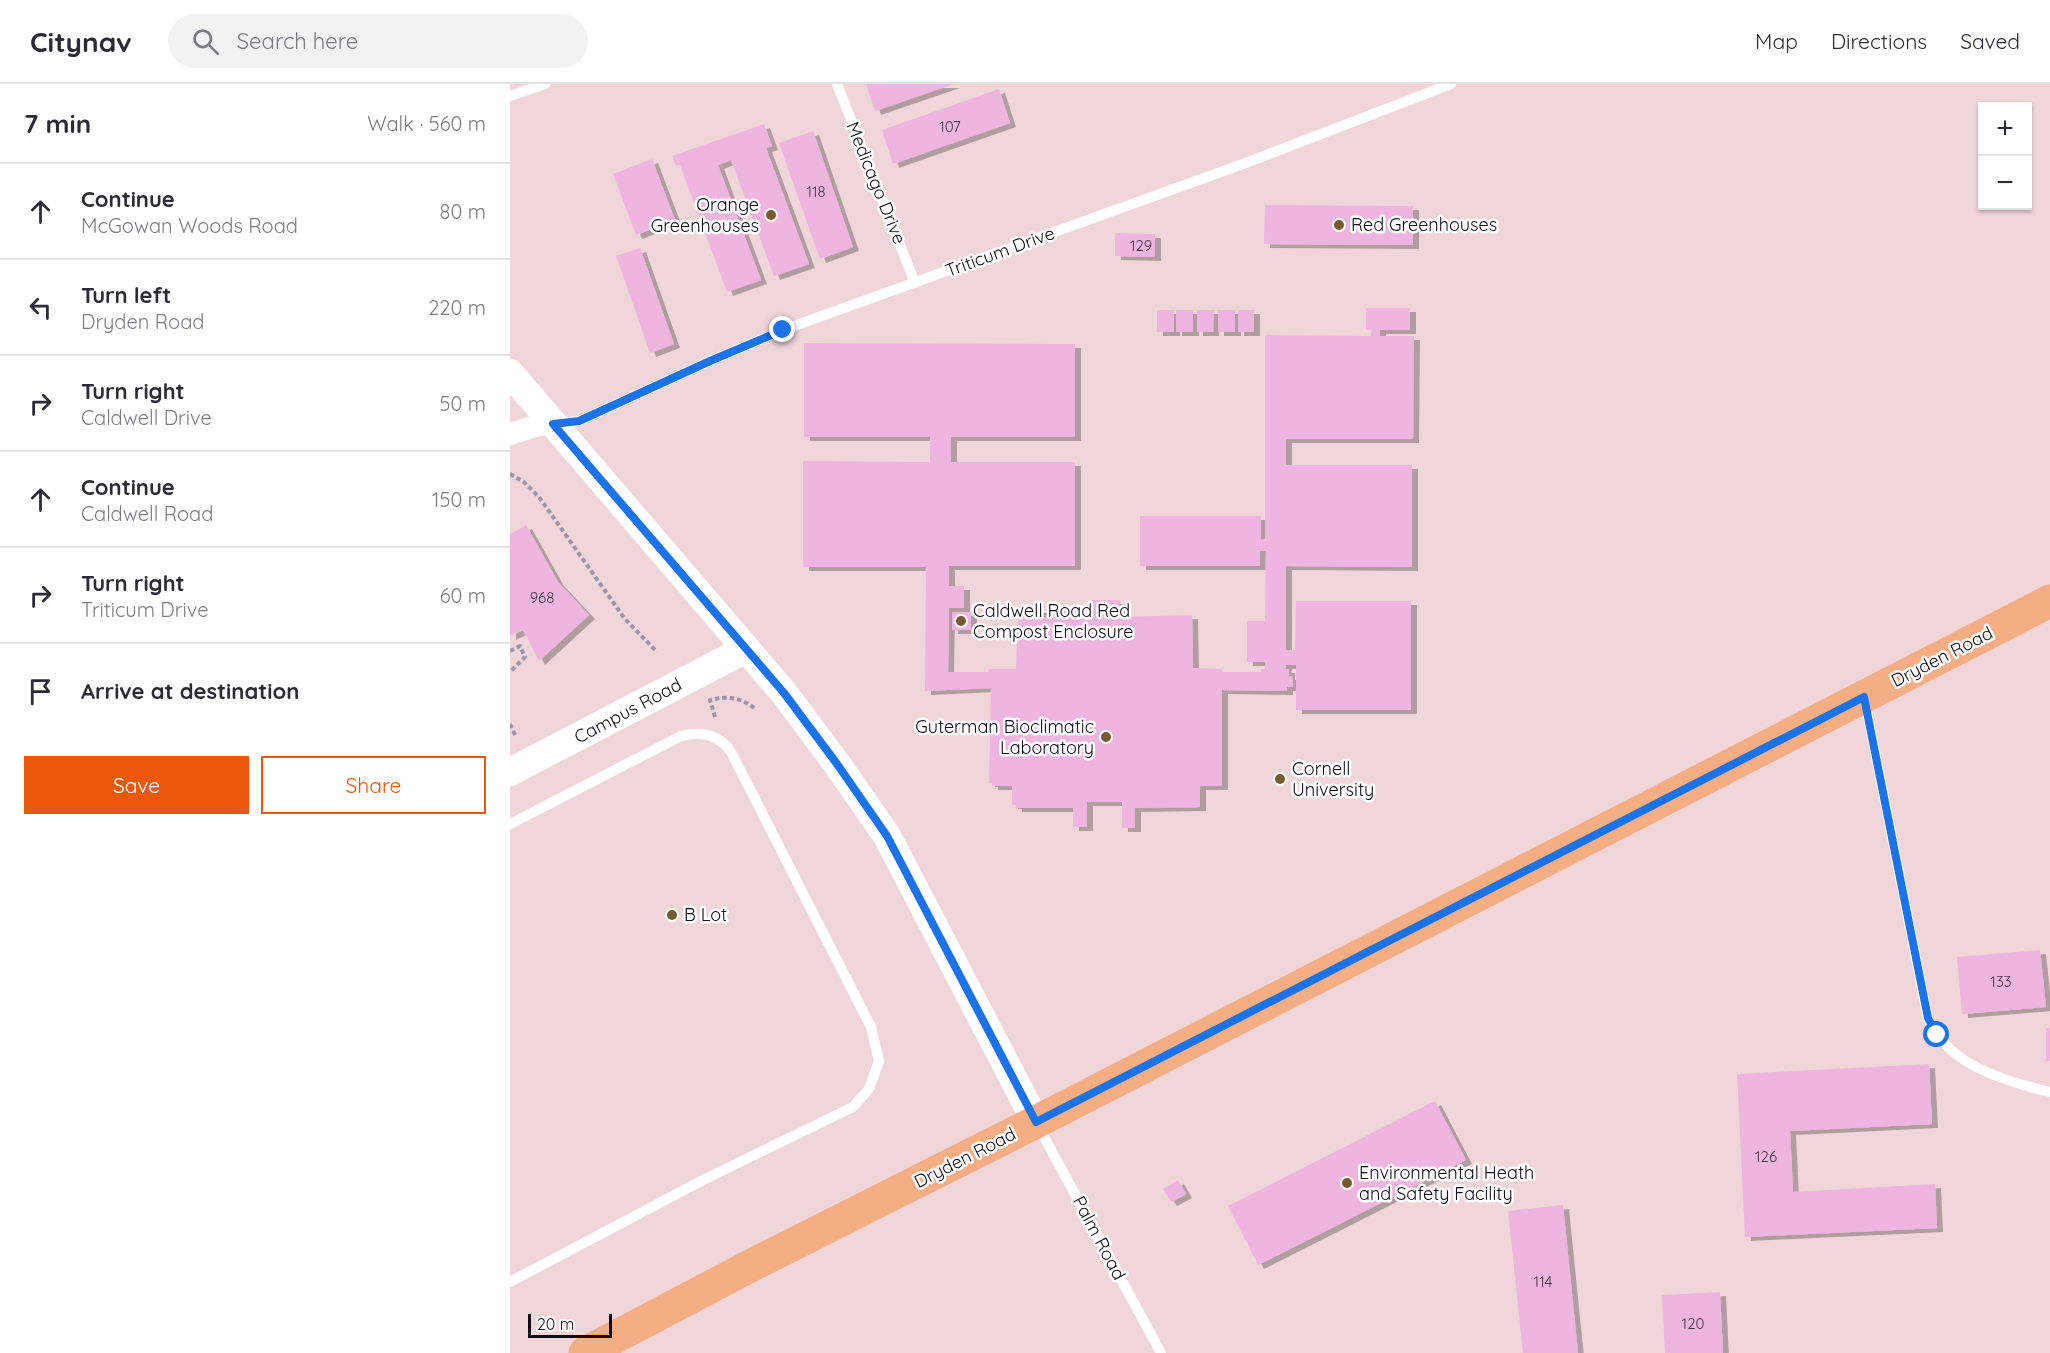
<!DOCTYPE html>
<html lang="en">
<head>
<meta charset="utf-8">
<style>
  body { margin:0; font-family:Quicksand,sans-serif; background:#f2f2f3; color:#2b2b33 }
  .controls { position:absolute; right:18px; top:18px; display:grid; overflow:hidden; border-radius:0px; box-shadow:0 2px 4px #0004 }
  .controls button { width:54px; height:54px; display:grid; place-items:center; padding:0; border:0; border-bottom:2px solid #e1e1e2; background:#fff; color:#2b2b33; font:30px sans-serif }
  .scale { position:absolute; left:18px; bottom:15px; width:84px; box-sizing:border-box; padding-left:6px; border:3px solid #0d0b14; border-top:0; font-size:16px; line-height:21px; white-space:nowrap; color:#0d0b14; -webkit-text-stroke:4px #fff; paint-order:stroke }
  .stop { position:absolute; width:18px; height:18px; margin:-14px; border:4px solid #1a73e8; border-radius:50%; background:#fff }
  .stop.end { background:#1a73e8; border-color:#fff; box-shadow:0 2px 6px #0008 }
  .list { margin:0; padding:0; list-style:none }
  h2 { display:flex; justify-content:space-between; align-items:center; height:78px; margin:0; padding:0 24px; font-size:26px }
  h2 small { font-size:20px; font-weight:400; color:#7c7c81 }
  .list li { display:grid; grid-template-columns:39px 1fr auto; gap:18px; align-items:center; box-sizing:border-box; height:96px; padding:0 24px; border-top:2px solid #e1e1e2 }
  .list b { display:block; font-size:22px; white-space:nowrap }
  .list p { margin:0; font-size:20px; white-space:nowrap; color:#7c7c81 }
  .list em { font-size:20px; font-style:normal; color:#7c7c81 }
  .actions { display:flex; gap:12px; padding:18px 24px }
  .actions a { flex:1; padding:14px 0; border:2px solid #ea580c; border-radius:0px; text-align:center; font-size:21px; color:#ea580c }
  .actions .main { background:#ea580c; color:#fff }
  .icon { flex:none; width:33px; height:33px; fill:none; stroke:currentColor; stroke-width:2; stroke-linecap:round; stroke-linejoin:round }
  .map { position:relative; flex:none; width:1540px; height:1269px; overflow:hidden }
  header { display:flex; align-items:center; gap:36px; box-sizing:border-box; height:84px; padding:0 30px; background:#fff; border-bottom:2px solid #e1e1e2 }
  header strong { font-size:28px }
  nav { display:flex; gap:33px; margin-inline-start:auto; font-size:21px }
  .search { width:420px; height:54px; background:#f2f2f3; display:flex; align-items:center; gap:15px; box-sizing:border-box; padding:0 21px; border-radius:33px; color:#7c7c81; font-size:22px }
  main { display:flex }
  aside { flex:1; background:#fff }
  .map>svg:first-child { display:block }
  .education { fill:#f1d6d9; fill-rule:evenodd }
  .building { fill:#eeb5e0; filter:url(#shadow) }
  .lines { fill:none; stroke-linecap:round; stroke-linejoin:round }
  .path { stroke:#9b96ab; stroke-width:4; stroke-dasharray:4.5 3; stroke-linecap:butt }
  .service { stroke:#fff; stroke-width:10 }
  .minor { stroke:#fff; stroke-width:22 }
  .tertiary { stroke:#fff; stroke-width:28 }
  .primary { stroke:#f5ad83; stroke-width:33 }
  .route { stroke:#1a73e8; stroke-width:8 }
  .poi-dot { fill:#79592f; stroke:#fff; stroke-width:2 }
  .labels { text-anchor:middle; stroke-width:5; stroke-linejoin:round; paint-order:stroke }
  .number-label { font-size:15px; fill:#453647 }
  .street-label { font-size:18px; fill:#0d0b14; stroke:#fff }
  .poi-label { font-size:18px; fill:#0d0b14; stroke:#fff; text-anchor:start }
</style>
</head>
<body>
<header>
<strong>Citynav</strong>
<div class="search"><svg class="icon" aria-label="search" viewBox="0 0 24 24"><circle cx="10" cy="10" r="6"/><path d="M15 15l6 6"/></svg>Search here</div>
<nav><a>Map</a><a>Directions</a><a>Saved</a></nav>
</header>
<main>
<aside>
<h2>7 min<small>Walk · 560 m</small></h2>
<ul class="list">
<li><svg class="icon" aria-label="ahead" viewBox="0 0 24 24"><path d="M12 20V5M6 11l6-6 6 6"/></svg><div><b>Continue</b><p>McGowan Woods Road</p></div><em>80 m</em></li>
<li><svg class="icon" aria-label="left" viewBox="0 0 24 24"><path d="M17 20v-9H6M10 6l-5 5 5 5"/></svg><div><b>Turn left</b><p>Dryden Road</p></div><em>220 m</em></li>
<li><svg class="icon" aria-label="right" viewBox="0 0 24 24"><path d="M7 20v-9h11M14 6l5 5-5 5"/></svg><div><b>Turn right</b><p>Caldwell Drive</p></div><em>50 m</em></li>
<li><svg class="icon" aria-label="ahead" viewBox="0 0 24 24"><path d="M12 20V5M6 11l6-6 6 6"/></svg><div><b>Continue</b><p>Caldwell Road</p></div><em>150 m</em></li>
<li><svg class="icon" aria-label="right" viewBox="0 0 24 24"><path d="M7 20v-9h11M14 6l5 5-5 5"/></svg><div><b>Turn right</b><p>Triticum Drive</p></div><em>60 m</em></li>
<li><svg class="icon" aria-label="arrive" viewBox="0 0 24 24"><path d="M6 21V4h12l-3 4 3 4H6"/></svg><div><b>Arrive at destination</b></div></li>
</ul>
<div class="actions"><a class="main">Save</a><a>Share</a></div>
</aside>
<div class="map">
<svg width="1540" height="1269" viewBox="0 0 1540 1269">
  <defs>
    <filter id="shadow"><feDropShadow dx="6" dy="4" stdDeviation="0" flood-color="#0004"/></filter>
  </defs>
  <rect width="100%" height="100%" fill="#e9e3ff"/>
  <path class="education" d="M0,0H1540V1269H0ZM1472,22H1518V122H1472Z"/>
  <g class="building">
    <polygon points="356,0 444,0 365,27"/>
    <polygon points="489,5 500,39 383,80 372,46"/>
    <polygon points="254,40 262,62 256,64 299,180 264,192 221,76 208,81 251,196 217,208 170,81 166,82 162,72"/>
    <polygon points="303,47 343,163 310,175 269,59"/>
    <polygon points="142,75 165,136 126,151 103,90"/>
    <polygon points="755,121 903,122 903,161 754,160"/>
    <polygon points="605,149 645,150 645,173 605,172"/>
    <polygon points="130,164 164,260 140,269 106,172"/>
    <polygon points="856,224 900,224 900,246 870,246 870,252 904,252 903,355 776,355 776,381 902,381 902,483 776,482 776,566 785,566 786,517 901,517 901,626 786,626 786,581 776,581 775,585 779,585 779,592 782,592 783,603 777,603 777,607 712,606 712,702 690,702 690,723 625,724 625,744 612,744 612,718 577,718 577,743 563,743 563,724 506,724 506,721 502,721 502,702 482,702 482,699 479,699 481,604 415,607 416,483 293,483 293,377 420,378 420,353 294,353 294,259 565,260 565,353 441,353 441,378 565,378 565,482 439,482 439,502 454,502 454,524 439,524 438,588 478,588 479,585 506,585 508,533 522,533 522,525 531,525 531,533 553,533 553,525 562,525 562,533 582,533 582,516 610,516 610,533 682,531 683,584 712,585 713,588 751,588 751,585 755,585 755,578 737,578 737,537 755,537 756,467 750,467 750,482 630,482 630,432 751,432 751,455 755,455 755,251 861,252 861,246 856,246"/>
    <rect x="647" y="226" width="17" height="22"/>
    <rect x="666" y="226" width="17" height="22"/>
    <polygon points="687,226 704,226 703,248 687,248"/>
    <rect x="708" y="226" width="17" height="22"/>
    <rect x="728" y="226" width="16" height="22"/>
    <polygon points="16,441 48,498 79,531 29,577 13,546 0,552 0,450"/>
    <rect x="442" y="528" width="19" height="18"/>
    <polygon points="1530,866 1536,923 1452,930 1447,873"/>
    <rect x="1536" y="944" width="4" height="33"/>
    <polygon points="1419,980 1422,1040 1280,1047 1283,1108 1425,1100 1427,1144 1235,1153 1227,990"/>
    <polygon points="925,1017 956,1076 748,1181 718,1122"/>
    <polygon points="668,1096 676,1110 661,1118 653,1105"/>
    <polygon points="1053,1121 1068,1269 1013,1269 998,1127"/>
    <polygon points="1210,1208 1213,1269 1155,1269 1152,1211"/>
  </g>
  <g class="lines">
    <g class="path">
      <polyline points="0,390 14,398 29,413 115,535 147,568"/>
      <polyline points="0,567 10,562 15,573 0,588"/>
      <path d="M205,633L200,616C218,612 230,613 244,624"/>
      <polyline points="0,640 6,653"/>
    </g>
    <g class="service">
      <polyline points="327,0 405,199"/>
      <polyline points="0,12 35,0"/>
      <polyline points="48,339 69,337 200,277 273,246 733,80 941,0"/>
      <path d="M1355,617L1418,935C1425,946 1431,956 1440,965C1463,987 1510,1001 1540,1008"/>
      <path d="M0,740L171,652C191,647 209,650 221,668L361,943L369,977L359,1005L343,1023L193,1096L0,1198"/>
      <polyline points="527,1040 651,1269"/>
    </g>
    <polyline class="minor" points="0,350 29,341 43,340"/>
    <g class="tertiary">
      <polyline points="0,289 274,609 327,680 377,752 526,1038"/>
      <polyline points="0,688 236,565"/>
    </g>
    <polyline class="primary" points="75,1269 244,1180 526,1038 1540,517"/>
  </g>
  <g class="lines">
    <polyline class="route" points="273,246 200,277 69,337 43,340 274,609 327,680 377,752 526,1038 1354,613 1418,934 1427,951"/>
  </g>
  <g class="poi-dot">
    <circle cx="261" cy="131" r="6"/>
    <circle cx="829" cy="141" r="6"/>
    <circle cx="451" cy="537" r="6"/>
    <circle cx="596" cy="653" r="6"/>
    <circle cx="770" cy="695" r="6"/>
    <circle cx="162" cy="831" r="6"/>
    <circle cx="837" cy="1099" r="6"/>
  </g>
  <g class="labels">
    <g class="number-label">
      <text x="440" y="48">107</text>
      <text x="306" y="113">118</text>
      <text x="631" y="167">129</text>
      <text x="32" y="519">968</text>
      <text x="1491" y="903">133</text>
      <text x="1256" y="1078">126</text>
      <text x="1033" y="1203">114</text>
      <text x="1183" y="1245">120</text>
    </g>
    <g class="street-label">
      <text transform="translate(366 99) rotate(68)" y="6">Medicago Drive</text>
      <text transform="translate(490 168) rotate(-20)" y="6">Triticum Drive</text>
      <text transform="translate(1432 573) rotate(-27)" y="6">Dryden Road</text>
      <text transform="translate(118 627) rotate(-28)" y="6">Campus Road</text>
      <text transform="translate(455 1074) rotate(-27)" y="6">Dryden Road</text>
      <text transform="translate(589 1154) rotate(62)" y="6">Palm Road</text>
    </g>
    <g class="poi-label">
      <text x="249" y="127" text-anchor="end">Orange<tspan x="249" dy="21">Greenhouses</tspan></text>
      <text x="841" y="147">Red Greenhouses</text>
      <text x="463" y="533">Caldwell Road Red<tspan x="463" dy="21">Compost Enclosure</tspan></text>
      <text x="584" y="649" text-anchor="end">Guterman Bioclimatic<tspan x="584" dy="21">Laboratory</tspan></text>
      <text x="782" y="691">Cornell<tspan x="782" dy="21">University</tspan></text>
      <text x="174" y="837">B Lot</text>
      <text x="849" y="1095">Environmental Heath<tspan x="849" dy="21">and Safety Facility</tspan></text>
    </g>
  </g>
</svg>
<div class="controls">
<button>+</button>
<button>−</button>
</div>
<div class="scale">20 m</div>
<div class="stop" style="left:1427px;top:951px"></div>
<div class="stop end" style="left:273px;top:246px"></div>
</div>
</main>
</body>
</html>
